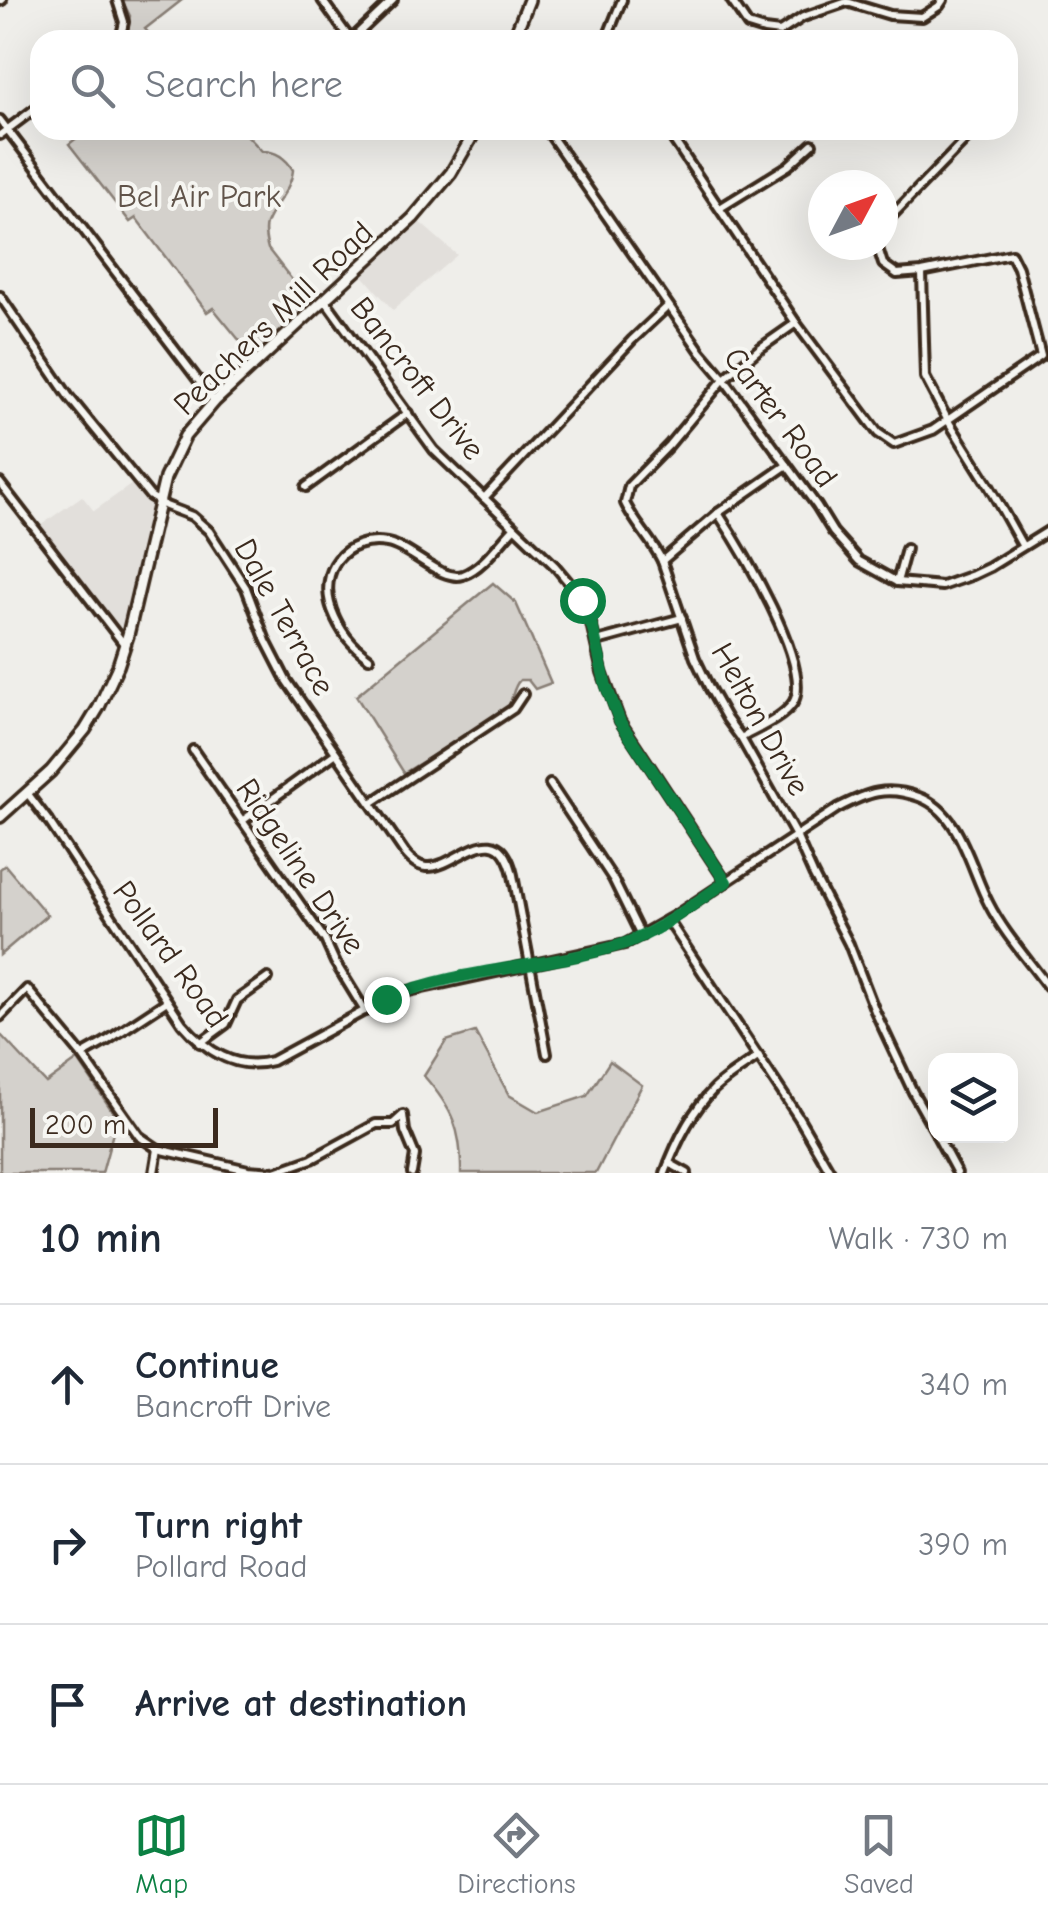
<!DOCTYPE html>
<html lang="en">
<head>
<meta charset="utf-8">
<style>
  body { margin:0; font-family:"Comic Neue",sans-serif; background:#f6f6f7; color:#1f2937 }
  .controls { position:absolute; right:30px; bottom:30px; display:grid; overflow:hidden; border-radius:20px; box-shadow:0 10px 40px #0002 }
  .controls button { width:90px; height:90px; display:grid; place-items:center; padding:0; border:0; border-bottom:2px solid #e0e1e3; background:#fff; color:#1f2937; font:50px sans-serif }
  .compass { position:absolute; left:808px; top:170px; width:90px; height:90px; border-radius:50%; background:#fff; box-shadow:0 10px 40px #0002; rotate:49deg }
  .scale { position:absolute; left:30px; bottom:25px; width:188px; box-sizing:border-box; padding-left:10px; border:5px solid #3b2a1e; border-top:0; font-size:28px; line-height:35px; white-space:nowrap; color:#3b2a1e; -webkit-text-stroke:8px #f6f6f2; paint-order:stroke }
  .stop { position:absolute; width:30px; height:30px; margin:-22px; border:8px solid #0b8043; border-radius:50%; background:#fff }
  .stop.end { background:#0b8043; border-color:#fff; box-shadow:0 2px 10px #0008 }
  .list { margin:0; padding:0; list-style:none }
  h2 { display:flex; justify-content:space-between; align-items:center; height:130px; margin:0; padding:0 40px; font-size:42px }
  h2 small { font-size:32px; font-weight:400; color:#747a83 }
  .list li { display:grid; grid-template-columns:65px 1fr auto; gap:30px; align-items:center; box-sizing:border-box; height:160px; padding:0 40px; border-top:2px solid #e0e1e3 }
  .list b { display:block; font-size:38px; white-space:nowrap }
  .list p { margin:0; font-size:32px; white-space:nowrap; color:#747a83 }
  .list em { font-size:32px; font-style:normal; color:#747a83 }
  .icon { flex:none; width:55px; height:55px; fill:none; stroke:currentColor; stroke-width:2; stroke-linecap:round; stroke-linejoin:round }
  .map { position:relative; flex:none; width:1048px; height:1173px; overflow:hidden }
  .search { position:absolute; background:#fff; box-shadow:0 10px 40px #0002; left:30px; right:30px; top:30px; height:110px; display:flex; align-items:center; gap:25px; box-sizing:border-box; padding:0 35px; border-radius:30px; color:#747a83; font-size:38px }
  .sheet { height:610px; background:#fff }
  nav { display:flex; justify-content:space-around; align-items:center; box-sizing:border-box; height:140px; border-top:2px solid #e0e1e3; background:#fff; font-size:28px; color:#747a83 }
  nav a { display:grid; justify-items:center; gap:5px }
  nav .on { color:#0b8043 }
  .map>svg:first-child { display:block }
  .built { fill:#e2dfdb }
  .green { fill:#d4d1cc; stroke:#887e75; stroke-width:2.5 }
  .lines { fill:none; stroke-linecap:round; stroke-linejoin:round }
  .minor-casing { stroke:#3b2a1e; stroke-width:14 }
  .primary-casing { stroke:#3b2a1e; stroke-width:16 }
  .minor { stroke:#f6f6f2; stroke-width:6 }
  .primary { stroke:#f6f6f2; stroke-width:9 }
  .route { stroke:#0b8043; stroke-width:12 }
  .labels { text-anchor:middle; stroke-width:8; stroke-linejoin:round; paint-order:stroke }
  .park-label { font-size:32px; fill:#61544a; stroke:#f6f6f2 }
  .street-label { font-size:32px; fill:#3b2a1e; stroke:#f6f6f2 }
</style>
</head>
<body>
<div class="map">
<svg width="1048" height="1173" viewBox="0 0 1048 1173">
  <rect width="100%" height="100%" fill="#efeeea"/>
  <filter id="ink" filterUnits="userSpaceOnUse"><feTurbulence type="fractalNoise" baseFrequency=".01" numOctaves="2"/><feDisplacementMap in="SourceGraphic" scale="20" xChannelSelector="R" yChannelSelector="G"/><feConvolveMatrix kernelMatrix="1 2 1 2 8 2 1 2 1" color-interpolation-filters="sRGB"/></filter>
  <g filter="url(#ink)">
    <g class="built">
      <polygon points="408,212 457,255 393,310 352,263"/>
      <polygon points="132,484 160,517 147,577 135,575 125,623 110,635 30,533 82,496 94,511"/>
    </g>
    <g class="green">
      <polygon points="122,0 182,0 145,29 155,40 126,40 130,16"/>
      <path d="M87,130H242L262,151C276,151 286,158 293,170C291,191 273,205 266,224C264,230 266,242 268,249L310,303L253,357L213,308L207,312L136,218L130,222L69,144Z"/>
      <path d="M493,583L516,603L551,683L535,689L528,680H520C511,689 514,701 505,711L404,773L356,696Z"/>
      <polygon points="5,865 47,915 0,955 0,869"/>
      <path d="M475,1032L509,1095L538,1112L587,1096L610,1061L642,1085L596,1173H461C462,1130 452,1108 424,1076L446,1041Z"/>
      <polygon points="0,1034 46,1083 78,1060 117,1118 102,1173 0,1173"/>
    </g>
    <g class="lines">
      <g class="minor-casing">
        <g id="minor">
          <polyline points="117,0 124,22 120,40"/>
          <polyline points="322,0 350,39"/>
          <polyline points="731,0 748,25 764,30 780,32 803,17 847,2 890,15 922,17 939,6 943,0"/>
          <polyline points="0,1 2,0"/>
          <polyline points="351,40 393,0"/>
          <polyline points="606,40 622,0"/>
          <polyline points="0,120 214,401"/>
          <polyline points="547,130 701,352 724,379 817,506 833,532 859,561 897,582 942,586 973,575 990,567 1048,531"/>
          <polyline points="667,130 796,323 878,433 894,444 933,430 1041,356 1018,268 1011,254 922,272 897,274 883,264 877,245"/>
          <polyline points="0,135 40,105"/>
          <polyline points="720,208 788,166 812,144"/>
          <polyline points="883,225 975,130"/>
          <polyline points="922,273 925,377 947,419 989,486 1022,545"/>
          <path d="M0,296L69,397L150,496L166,506L192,516L209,531L246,588L266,641L286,680L405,853C411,860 417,866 426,867C455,870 498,810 513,875L547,1054"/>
          <polyline points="325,300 434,450 555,566 576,591 590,619 602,672 620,721 726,882"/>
          <path d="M796,323L759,349L724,379L669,445L629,486L625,503C635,524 652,540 662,561L695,658L710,689L727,719L741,738L796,836L813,874L849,944L875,1011L913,1092L936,1133"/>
          <polyline points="0,483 124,644"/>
          <polyline points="306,487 408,413"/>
          <polyline points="484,498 632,340 668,306"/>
          <path d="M718,513C739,545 815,668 793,703C783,718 757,729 741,738"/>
          <polyline points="662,561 718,513 787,465"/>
          <polyline points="897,582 906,549"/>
          <polyline points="597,641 682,618"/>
          <path d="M369,658C351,645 340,631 332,610C318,571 344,536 387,543C411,547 441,582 463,575C483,568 500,542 514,528"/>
          <polyline points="193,750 325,940 335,962 365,1011"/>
          <polyline points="550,784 613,879 641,936"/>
          <path d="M28,794L50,823L182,1023C206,1051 235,1071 272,1061L375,1005L409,991L625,944L676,915L838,808C867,793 886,785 919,797C961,812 970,868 989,904C1003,932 1029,961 1048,987"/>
          <polyline points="371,803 513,709 523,694"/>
          <polyline points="242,821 336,753"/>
          <polyline points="668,920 799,1118 831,1173"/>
          <polyline points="0,1017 27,989 82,1055 139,1136 158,1149 248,1170 275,1172 312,1159 376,1124 393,1124 403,1115 405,1131 415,1155 412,1173"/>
          <polyline points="200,1043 226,1024 237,1000 268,978"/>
          <polyline points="82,1055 105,1042 167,1001"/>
          <polyline points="937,1136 957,1173"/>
          <polyline points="669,1163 687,1173"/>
          <polyline points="154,1173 158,1149"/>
          <path d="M665,1173C676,1143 690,1113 713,1090C726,1077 744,1067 759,1056"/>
        </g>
      </g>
      <g class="primary-casing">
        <g id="primary">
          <polyline points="513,40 529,0"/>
          <polyline points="0,817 51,771 85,730 99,707 118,666 128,635 165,478 185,436 215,401 413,218 451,173 476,130"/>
        </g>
      </g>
      <use href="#minor" class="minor"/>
      <use href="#primary" class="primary"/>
    </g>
  </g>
  <g class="lines" filter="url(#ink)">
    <path class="route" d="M386,999C460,967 544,969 620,945C658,933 693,904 726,882L620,722L606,686L593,629L582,600"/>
  </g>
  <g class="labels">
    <g class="park-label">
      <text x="199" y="207">Bel Air Park</text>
    </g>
    <g class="street-label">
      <text transform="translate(273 318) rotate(-44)" y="11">Peachers Mill Road</text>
      <text transform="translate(418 378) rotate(52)" y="11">Bancroft Drive</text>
      <text transform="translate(781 417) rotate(53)" y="11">Carter Road</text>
      <text transform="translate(285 617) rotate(61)" y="11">Dale Terrace</text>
      <text transform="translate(761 719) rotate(61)" y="11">Helton Drive</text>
      <text transform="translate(301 866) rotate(56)" y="11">Ridgeline Drive</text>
      <text transform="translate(171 954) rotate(54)" y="11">Pollard Road</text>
    </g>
  </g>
</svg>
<div class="controls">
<button><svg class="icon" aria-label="layers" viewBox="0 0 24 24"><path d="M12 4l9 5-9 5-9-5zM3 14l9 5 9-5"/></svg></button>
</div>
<svg class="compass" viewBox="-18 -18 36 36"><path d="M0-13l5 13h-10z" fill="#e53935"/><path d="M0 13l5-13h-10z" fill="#747a83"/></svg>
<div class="scale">200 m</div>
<div class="stop" style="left:582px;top:600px"></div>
<div class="stop end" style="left:386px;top:999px"></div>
<div class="search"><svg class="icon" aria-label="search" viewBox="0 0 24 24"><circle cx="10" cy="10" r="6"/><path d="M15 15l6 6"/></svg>Search here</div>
</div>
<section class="sheet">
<h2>10 min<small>Walk · 730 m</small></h2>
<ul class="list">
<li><svg class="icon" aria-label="ahead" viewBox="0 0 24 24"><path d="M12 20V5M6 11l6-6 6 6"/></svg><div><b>Continue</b><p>Bancroft Drive</p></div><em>340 m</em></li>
<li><svg class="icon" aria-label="right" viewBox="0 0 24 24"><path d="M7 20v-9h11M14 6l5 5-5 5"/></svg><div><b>Turn right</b><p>Pollard Road</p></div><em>390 m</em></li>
<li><svg class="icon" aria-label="arrive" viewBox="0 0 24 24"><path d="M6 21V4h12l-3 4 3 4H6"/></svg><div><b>Arrive at destination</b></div></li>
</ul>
</section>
<nav>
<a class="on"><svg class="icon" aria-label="map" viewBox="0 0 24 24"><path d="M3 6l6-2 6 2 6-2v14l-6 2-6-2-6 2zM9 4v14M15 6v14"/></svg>Map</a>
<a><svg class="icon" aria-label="directions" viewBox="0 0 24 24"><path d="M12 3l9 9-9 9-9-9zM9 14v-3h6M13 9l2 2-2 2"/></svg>Directions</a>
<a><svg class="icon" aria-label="saved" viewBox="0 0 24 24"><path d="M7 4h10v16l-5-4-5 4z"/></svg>Saved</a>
</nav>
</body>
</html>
